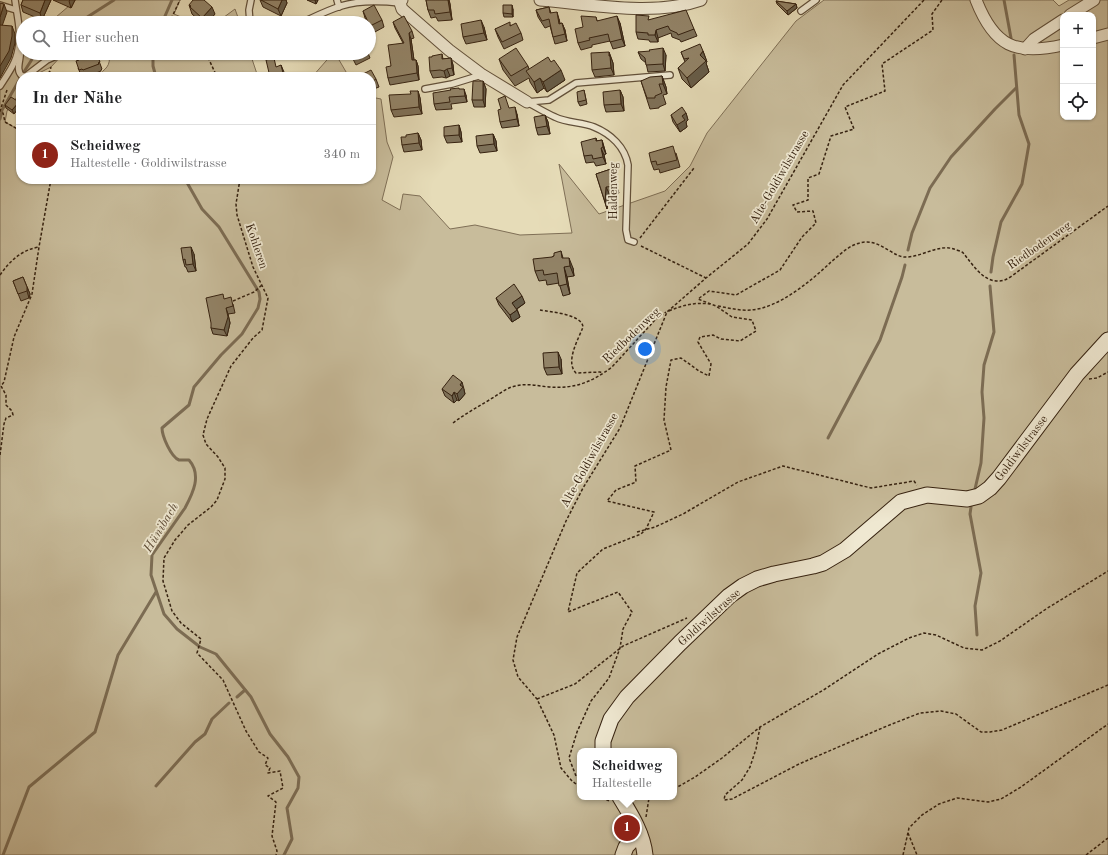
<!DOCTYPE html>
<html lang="de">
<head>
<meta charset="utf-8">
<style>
  body { margin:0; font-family:"Old Standard TT",serif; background:#f6f6f6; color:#202124 }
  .controls { position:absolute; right:12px; top:12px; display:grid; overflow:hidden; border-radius:8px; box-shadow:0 1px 3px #0004 }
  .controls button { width:36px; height:36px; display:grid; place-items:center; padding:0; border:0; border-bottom:1px solid #e0e0e0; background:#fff; color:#202124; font:20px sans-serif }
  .you { position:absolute; left:645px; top:349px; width:14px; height:14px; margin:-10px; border:3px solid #fff; border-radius:50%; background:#1a73e8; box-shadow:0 0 0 6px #1a73e833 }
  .badge { display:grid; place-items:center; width:26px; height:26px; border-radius:50%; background:#8f2418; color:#fff; font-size:13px; font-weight:700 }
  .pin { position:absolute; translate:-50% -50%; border:2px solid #fff; box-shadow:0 1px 4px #0006 }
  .popup { position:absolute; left:577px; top:748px; width:100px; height:52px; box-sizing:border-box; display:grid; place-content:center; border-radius:8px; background:#fff; filter:drop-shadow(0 1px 3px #0005); font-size:13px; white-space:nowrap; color:#757577 }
  .popup b { font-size:15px; color:#202124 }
  .popup::after { content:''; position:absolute; left:50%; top:100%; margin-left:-8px; border:8px solid transparent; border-top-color:#fff }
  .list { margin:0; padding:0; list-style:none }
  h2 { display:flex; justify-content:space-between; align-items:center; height:52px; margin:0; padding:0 16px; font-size:17px }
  h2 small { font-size:13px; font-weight:400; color:#757577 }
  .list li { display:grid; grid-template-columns:26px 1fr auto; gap:12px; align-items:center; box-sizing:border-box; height:60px; padding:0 16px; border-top:1px solid #e0e0e0 }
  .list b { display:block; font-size:15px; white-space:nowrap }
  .list p { margin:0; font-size:13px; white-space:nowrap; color:#757577 }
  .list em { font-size:13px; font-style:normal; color:#757577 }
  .icon { flex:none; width:22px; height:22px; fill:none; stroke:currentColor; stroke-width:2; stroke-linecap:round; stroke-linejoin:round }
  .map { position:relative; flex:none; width:1108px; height:855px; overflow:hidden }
  .search { position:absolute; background:#fff; box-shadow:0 1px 3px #0004; left:16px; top:16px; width:360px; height:44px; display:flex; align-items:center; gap:10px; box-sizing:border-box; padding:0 14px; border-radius:22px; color:#757577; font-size:15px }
  .panel { position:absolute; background:#fff; box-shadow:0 1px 3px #0004; left:16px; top:72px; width:360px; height:112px; border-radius:16px }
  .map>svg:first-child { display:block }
  .green { fill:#c8bc9b; stroke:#7f6f56; fill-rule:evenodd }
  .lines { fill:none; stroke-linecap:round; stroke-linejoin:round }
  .stream { stroke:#7c6c53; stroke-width:3 }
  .lane-casing { stroke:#62503a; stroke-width:8 }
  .street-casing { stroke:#62503a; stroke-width:13 }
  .secondary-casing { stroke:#362210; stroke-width:17 }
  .path { stroke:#362210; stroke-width:1.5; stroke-dasharray:3 2; stroke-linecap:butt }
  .lane { stroke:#efe8d1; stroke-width:5.5 }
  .street { stroke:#efe8d1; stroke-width:11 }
  .secondary { stroke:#efe8d1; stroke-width:15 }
  .wall { fill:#7e7159; stroke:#362210 }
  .shaded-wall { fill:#665c48; stroke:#362210 }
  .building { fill:#928367; stroke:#362210 }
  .labels { text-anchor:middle; stroke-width:3.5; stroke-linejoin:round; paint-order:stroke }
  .street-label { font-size:12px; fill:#362210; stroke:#efe8d1 }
  .water-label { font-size:13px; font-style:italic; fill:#5f4d37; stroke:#efe8d1 }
</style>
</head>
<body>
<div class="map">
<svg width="1108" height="855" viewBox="0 0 1108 855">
  <rect width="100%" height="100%" fill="#e6dcb8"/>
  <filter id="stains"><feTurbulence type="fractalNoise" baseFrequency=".005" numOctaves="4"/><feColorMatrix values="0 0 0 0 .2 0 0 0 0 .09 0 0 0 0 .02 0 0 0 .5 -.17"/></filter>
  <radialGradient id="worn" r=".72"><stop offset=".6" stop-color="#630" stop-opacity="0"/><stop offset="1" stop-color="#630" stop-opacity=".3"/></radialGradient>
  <g class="green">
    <polygon points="76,0 180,0 174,14 195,23 49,23"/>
    <path d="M824,0H1053L1059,6L1069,0H1108V855H0V81L23,53H64L51,67L31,77H21V91L7,111L5,122L21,131V179H371V97L381,99L387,142L393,157L382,200L400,210L403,194L420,196L450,229L475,225L520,235L572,233L559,164L599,214L665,191L690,166L707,133L796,21ZM1063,15H1093V117H1063ZM580,751H674V797H580Z"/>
    <polygon points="235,9 240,23 216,23"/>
    <path d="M109,53H250L258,77H96C106,68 111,67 109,53Z"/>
    <polygon points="333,53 335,53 349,77 312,77"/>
  </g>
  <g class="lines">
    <g class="stream">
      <polyline points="1004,0 1011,38"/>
      <polyline points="78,23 114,0"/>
      <polyline points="162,23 172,0"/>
      <polyline points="153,53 153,66 156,77"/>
      <polyline points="22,75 36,53"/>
      <polyline points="0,119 2,110 21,77"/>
      <path d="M185,179L202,209L219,227L259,292L260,299L258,308L242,334L221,355L194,387L189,405L162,428C162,436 171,457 179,460C181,460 186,460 189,460C202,475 193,493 185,508L152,555L151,575L164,614L177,629L200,647L216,654L251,697L270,734L288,757L299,777L298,788L287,808L292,839L284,855"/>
      <polyline points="908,250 912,233 930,188 951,157 995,109 1016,88"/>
      <polyline points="991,272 993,257 1001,222 1022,184 1029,144 1019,115 1014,55"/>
      <polyline points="828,438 880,340 902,277 905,265"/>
      <polyline points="975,489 981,463 984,418 982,392 984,365 994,332 990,286"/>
      <polyline points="971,507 970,514 981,573 975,606 977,635"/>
      <polyline points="237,697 245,690"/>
      <polyline points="156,786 195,742 205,734 212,719 229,703"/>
      <polyline points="3,855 29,787 95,732 118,655 156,592"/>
    </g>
    <g class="lane-casing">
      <g id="lane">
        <polyline points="337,0 339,7"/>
        <polyline points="0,5 16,10"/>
        <polyline points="801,11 816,0"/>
        <polyline points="250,23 249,10 251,0"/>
        <path d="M301,23C314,17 328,10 341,6C360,0 381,1 400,3"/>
        <path d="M20,46C23,56 14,69 22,76H26L47,60L63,53"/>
        <polyline points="74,53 81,58"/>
        <path d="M0,86C7,75 16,63 18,50C22,33 17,16 15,0"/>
        <polyline points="425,89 452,84 478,76 481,74"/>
        <path d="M527,102C536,107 546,113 555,117C567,123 582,122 594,127C611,134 625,147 628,165L626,230L628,240L634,242"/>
        <polyline points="527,102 549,100 576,83 670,75"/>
      </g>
    </g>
    <g class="street-casing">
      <g id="street">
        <polyline points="402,0 400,3 402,9 449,50 481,74 527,102"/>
        <path d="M540,0C591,4 653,17 701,0"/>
        <path d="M976,0C994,46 1015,56 1063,45"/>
        <polyline points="1070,15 1094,0"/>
        <polyline points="1093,38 1108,34"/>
        <polyline points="1025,49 1034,39 1063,20"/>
      </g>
    </g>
    <g class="secondary-casing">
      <g id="secondary">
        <polyline points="603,751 603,741 611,719 627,697 680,643 729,596 743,586 757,579 774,574 813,566 823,563 845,550 901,502 927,495 967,499 979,496 990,488 999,478 1077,374 1108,340"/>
        <path d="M620,797C631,815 643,834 645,855"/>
        <polyline points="623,855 626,847 639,833"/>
      </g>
    </g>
    <g class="path">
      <polyline points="169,23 180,0"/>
      <polyline points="206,53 217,77"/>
      <polyline points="45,77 50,71 51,67"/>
      <polyline points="7,90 0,111 3,113 5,122 21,131"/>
      <polyline points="18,130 21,123"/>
      <polyline points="240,179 236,204 237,215 253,267 268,298 262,330 253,338 231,366 207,419 203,435 206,444 218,457 225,468 225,479 217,500 211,507 188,525 175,540 164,558 163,581 172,611 181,623 201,639 197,653 223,680 246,731 259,752 268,758 265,765 270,768 268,773 280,771 283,788 268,796 276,802 272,836 277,851 276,855"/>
      <polyline points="640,238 694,168"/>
      <polyline points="641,246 706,278"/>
      <path d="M0,275C10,261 21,250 39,247"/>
      <polyline points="233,301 254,292 262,285"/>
      <path d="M718,306C729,308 740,311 751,310C779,308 811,281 831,262C842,253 852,242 867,242C882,242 895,258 906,257C922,257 938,244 954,249C956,250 960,251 962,252C964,253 966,257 968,259C975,268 985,282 999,281C1007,281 1014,274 1020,270L1108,206"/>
      <path d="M540,310C550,312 582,314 583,327C578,340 565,362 576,373L600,372L603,373"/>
      <path d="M669,311C683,305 695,302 710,304"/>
      <polyline points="1089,379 1097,378 1108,372"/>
      <path d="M453,423C466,413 480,406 494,397C501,393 508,387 516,386C527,383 538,386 549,387C575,389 592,382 612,367L655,320L666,312"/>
      <polyline points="0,455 4,424 6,418 13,415 12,411 6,405 6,395 1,386 4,382 14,337 32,294 39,247 51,179"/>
      <polyline points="637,532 655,527 683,514 738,482 783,466 871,488 914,481 917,485"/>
      <polyline points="537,699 575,684 623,646 687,618"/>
      <polyline points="760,727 756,749 750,767 742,780 725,795 724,800 732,799 799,764 887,726 920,713 941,711 956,714 981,732 990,732 1002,730 1108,685"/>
      <polyline points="580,779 576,776 569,758 577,732 591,701 609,678 620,648 623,629 632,612 618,592 568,612 577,573 603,549 641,534 646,529 654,512 607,501 616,490 636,482 635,466 671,450 664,420 666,387 671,360 681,358 699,371 709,376 711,364 698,342 700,337 713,335 721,339 740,341 756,331 752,320 732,317 716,306 698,299 709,291 736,295 780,270 802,237 816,223 813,211 797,212 793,205 808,200 808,178 819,174 831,136 854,129 845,107 885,91 882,64 933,30 932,14 942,0"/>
      <polyline points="580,787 572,781 561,768 554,735 537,699 518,677 513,660 517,637 566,521 583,488 620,428 667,312 706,278 748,244 767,219 843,85 924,0"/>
      <polyline points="674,789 695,777 722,758 760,727 825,689 878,654 909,638 924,633 936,635 964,648 982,650 1000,641 1046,609 1108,571"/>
      <polyline points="602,797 609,801"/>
      <polyline points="647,797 651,797"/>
      <polyline points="646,817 649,798"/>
      <polyline points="908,833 917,855"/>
      <polyline points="903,855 909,828 922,815 939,804 957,798 988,802 1001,799 1021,787 1108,724"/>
      <polyline points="1086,855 1108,838"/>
    </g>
    <use href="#lane" class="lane"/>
    <use href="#street" class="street"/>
    <use href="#secondary" class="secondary"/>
  </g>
  <g class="wall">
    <polygon points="23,0 51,0 42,20 23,12 21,5"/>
    <polygon points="53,0 75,0 71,8"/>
    <polygon points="260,0 286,0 287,3 281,16 263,7"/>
    <polygon points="307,0 318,0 316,4"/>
    <polygon points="426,0 449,0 450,4 452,20 438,21 436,17 431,18 428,10"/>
    <polygon points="776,1 796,4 797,8 788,15 777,4"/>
    <polygon points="189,5 215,14 207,23 202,23 192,14"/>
    <polygon points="549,7 551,13 559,19 560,24 562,23 565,30 567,41 555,44 553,37 550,26 545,28 538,17 536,10"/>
    <polygon points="513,9 513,17 504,17 503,13"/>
    <polygon points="363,11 382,20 384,27 373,33 369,25 369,23 368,23 365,18"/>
    <polygon points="596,17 597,21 620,23 625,46 613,49 610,41 592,45 592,47 581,50 578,43 583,27"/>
    <polygon points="650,20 694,29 697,36 681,42 680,40 672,37 671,33 658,38 658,42 650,42 649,40 638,39 636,32"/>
    <polygon points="393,22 412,31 414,38 411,39 414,60 416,60 418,66 419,80 390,85 388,78 391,66 403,43 395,28"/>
    <polygon points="511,25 521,33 523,40 504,49 498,37 495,29"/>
    <polygon points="484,27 487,40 466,44 463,37"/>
    <polygon points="703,51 707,62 706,63 709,72 691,88 682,79 678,68 685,62 681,52"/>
    <polygon points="609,52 613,63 614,75 595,77 592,70"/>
    <polygon points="638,52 666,55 665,71 648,72 646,63 641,59"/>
    <polygon points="96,53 102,69 101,70 101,71 86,77 85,77 85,76 82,77 78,68"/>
    <polygon points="300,53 310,53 302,57"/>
    <polygon points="350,53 368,53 370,58 356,65"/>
    <polygon points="442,54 443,59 451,58 453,65 454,75 450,76 446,78 442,77 433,78 430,71"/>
    <polygon points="499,59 528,66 529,69 565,80 547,92 544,88 537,93 530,82 529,78 515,86 503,70"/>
    <polygon points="662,76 666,87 667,94 663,95 666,104 659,107 659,108 650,109 641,81"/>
    <polygon points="371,77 376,79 379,87 371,90"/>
    <polygon points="483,81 486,89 485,107 474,107 472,100"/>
    <polygon points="459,89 466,95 467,102 451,104 452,109 436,110 434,104"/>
    <polygon points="584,90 587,104 580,106 578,102"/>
    <polygon points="620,90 623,97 624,111 606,112 604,105"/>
    <polygon points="418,91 420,98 422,114 394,117 391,110 411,94"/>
    <polygon points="19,102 20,106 14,114 6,108 5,105"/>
    <polygon points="510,108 517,114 519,126 502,128 500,122"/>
    <polygon points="686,113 688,120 686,122 687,127 680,132 673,122 671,115"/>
    <polygon points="545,115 548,122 550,134 538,135 536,128"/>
    <polygon points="459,125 461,132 462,142 447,143 444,136"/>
    <polygon points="418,133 421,140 422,150 404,152 402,145 406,137"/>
    <polygon points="493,134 496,141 497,151 480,153 477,146"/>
    <polygon points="596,138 597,141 602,140 606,154 604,155 606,164 596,166 594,162 586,163 584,156"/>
    <polygon points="676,153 680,167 660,173 659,169 654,170 651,162"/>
    <polygon points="611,169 619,193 609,193 607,209 596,174"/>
    <polygon points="561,251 563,258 573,268 574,276 567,277 570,294 563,296 559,283 547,285 546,280 539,281 535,271 552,257"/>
    <polygon points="194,254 196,271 188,272 186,267 185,267 183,260"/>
    <polygon points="23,277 30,294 29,298 21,301 13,281"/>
    <polygon points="496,298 525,303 517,309 520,317 512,322 499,305"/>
    <polygon points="225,299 233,304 235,313 228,314 230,323 227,336 213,334 211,328"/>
    <polygon points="561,359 562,374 547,375 544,368"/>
    <polygon points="442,389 464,389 464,390 465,394 459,401 457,400 454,403 445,396"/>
  </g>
  <g class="shaded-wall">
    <polygon points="45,0 51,0 42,20 40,13"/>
    <polygon points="70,0 75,0 71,8 69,1"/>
    <polygon points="282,0 286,0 287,3 281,16 278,9"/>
    <polygon points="315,0 318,0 316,4"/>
    <polygon points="448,0 449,0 450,4 452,20 450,12"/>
    <polygon points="4,4 7,12 0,32 0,17"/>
    <polygon points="796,4 797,8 788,15 787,11"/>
    <polygon points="512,5 513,9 513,17 512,14"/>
    <polygon points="212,7 215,14 207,23 204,23 202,18"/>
    <polygon points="557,12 559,19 562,31 559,24"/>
    <polygon points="617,16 620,23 625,46 622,39"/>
    <polygon points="481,20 484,27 487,40 484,33"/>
    <polygon points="562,23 565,30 567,41 565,34"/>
    <polygon points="12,26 15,34 15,43 11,58 0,78 0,66"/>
    <polygon points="656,30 658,38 658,42 655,35"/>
    <polygon points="409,33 411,39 415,67 412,60"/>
    <polygon points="663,48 666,55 665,71 663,64"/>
    <polygon points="703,51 707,62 706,63 709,72 691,88 687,78 700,55"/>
    <polygon points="609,52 613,63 614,75 611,68"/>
    <polygon points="451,58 453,65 454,75 452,68"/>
    <polygon points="416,60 418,66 419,80 417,73"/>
    <polygon points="281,65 284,72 285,77 284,77"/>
    <polygon points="447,69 450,76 446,78 444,71"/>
    <polygon points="561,70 565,80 547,92 543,82"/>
    <polygon points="662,76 666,87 667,94 663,84"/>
    <polygon points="540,78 544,88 537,93 534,82"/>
    <polygon points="483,81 486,89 485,107 483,100"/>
    <polygon points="464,89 466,95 467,102 465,96"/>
    <polygon points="620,90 623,97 624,111 621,104"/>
    <polygon points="418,91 420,98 422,114 419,107"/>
    <polygon points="19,102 20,106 14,114 12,110"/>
    <polygon points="515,107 517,114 519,126 517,119"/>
    <polygon points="686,113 688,120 686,122 687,127 680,132 677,125 682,116"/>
    <polygon points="545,115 548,122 550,134 547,126"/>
    <polygon points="459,125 461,132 462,142 459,135"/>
    <polygon points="418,133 421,140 422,150 419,143"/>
    <polygon points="493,134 496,141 497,151 494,144"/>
    <polygon points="602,140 606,154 603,147"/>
    <polygon points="601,148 604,155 606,164 603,157"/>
    <polygon points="606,187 609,193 607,209 605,202"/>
    <polygon points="191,247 194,254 196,271 193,264"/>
    <polygon points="569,258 573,268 574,276 570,266"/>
    <polygon points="564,267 567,277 570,294 567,284"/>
    <polygon points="27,287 30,294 29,298 27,291"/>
    <polygon points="522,296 525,303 515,310 512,303"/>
    <polygon points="226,308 228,314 230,323 227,336 224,330"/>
    <polygon points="517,310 520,317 512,322 510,315"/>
    <polygon points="558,352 561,359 562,374 559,367"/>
    <polygon points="462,382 464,389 464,390 465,394 459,401 457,394 460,385"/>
    <polygon points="454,392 457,400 454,403 452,396"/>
  </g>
  <g class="building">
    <polygon points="23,0 45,0 40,13 21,5"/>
    <polygon points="193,0 204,0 212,7 202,18 190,7 191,6 189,5"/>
    <polygon points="261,0 282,0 278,9"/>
    <polygon points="426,0 448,0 450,12 435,14 434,10 428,10"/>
    <polygon points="776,1 796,4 787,11"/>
    <polygon points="0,3 4,4 0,17"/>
    <polygon points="374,5 382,20 370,26 363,11"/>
    <polygon points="503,5 512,5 512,14 503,13"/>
    <polygon points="549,7 550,13 557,12 559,24 562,23 565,34 553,37 549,19 542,21 536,10"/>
    <polygon points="686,10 694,29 678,35 677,33 670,30 668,26 656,30 655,35 648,35 648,33 636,32 636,15 649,16 648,20"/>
    <polygon points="404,16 412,31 409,33 412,60 416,60 417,73 388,78 386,67 391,66 388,45 404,43 393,22"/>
    <polygon points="581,16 596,17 597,21 617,16 622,39 610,42 608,34 589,38 590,40 578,43 575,29 583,27"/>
    <polygon points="343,19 346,23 335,23"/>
    <polygon points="481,20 484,33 463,37 461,24"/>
    <polygon points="510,22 510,26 516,23 521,33 502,42 495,29"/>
    <polygon points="0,25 12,26 12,36 9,51 0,66"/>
    <polygon points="22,31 23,31 23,41 22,40"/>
    <polygon points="700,44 703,51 700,55 706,61 687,78 678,68 689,58 684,59 681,52"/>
    <polygon points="516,48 528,66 511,76 499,59"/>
    <polygon points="663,48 663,64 646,65 645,58 638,52 650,51 649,50"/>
    <polygon points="609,52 609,56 610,56 611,68 592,70 591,53"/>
    <polygon points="84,53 96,53 100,62 98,63 99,64 83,70 82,69 79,70 76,61 79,60 77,56"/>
    <polygon points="351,53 363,53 353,58"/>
    <polygon points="442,54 442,59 451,58 452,68 447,69 444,71 440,70 430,71 429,57 432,57 432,56"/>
    <polygon points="548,57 551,62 554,60 561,70 543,82 540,78 534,82 526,71"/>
    <polygon points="274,58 276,67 281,65 284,77 270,77 266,60"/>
    <polygon points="371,70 376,79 371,82 371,77 359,77 359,76"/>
    <polygon points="44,74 47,77 41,77"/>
    <polygon points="662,76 663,84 659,84 662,93 655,96 655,98 647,98 641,81 650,77"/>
    <polygon points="473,81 483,81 483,100 472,100"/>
    <polygon points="459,88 459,89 464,89 465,96 449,97 450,102 434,104 433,93 451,90 450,89"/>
    <polygon points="584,90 586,100 578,102 577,92"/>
    <polygon points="620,90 621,104 604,105 603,92"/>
    <polygon points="410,91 418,91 419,107 391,110 389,95 411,94"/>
    <polygon points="505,96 509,108 515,107 517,119 500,122 498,110 501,109 498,99"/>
    <polygon points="11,97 19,102 12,110 5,105"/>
    <polygon points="682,107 686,113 682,116 685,120 677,125 671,115"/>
    <polygon points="545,115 547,126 536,128 534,117"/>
    <polygon points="459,125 459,135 444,136 444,127"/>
    <polygon points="418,133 419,143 402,145 401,137 406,137 406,135"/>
    <polygon points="493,134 494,144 477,146 476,136"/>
    <polygon points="596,138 596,141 602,140 603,147 601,148 603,157 593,159 592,155 584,156 581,142"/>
    <polygon points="673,146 677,160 657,165 656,161 651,162 649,153"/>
    <polygon points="611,169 616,186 606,187 605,202 596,174"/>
    <polygon points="191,247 193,264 186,265 185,259 183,260 181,248"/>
    <polygon points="561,251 562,258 569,258 570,266 564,267 567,284 559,286 557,273 544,275 543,270 535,271 533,259 552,257 554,256 554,253"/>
    <polygon points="23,277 27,287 27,291 18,294 13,281"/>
    <polygon points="514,284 522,296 512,303 517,310 510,315 496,298"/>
    <polygon points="223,294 224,299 231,297 233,306 226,308 228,317 224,330 211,328 211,323 206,298"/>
    <polygon points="558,352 559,367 544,368 543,353"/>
    <polygon points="453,375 462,382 460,385 463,387 457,394 454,392 452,396 442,389"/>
  </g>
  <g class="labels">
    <g class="street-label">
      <text transform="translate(779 177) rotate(-60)" y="4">Alte-Goldiwilstrasse</text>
      <text transform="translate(613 191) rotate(-90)" y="4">Haldenweg</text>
      <text transform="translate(1039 245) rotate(-35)" y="4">Riedbodenweg</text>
      <text transform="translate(257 246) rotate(71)" y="4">Kohleren</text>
      <text transform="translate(631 335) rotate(-44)" y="4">Riedbodenweg</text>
      <text transform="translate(1021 448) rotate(-53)" y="4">Goldiwilstrasse</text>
      <text transform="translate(589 460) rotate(-61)" y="4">Alte-Goldiwilstrasse</text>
      <text transform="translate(709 617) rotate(-42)" y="4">Goldiwilstrasse</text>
    </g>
    <g class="water-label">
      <text transform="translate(160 527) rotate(-59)" y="5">Hünibach</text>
    </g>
  </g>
  <rect width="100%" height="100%" filter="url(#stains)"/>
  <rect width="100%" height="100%" fill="url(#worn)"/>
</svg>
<div class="controls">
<button>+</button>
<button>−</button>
<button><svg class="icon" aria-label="locate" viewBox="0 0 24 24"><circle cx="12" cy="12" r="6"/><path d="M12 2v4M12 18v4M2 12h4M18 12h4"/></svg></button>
</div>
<div class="you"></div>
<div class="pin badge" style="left:627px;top:828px">1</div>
<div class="popup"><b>Scheidweg</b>Haltestelle</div>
<div class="search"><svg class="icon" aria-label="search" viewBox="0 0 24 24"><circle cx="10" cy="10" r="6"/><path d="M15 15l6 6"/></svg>Hier suchen</div>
<section class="panel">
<h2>In der Nähe<small></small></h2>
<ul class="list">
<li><span class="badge">1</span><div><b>Scheidweg</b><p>Haltestelle · Goldiwilstrasse</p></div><em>340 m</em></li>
</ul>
</section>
</div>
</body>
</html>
